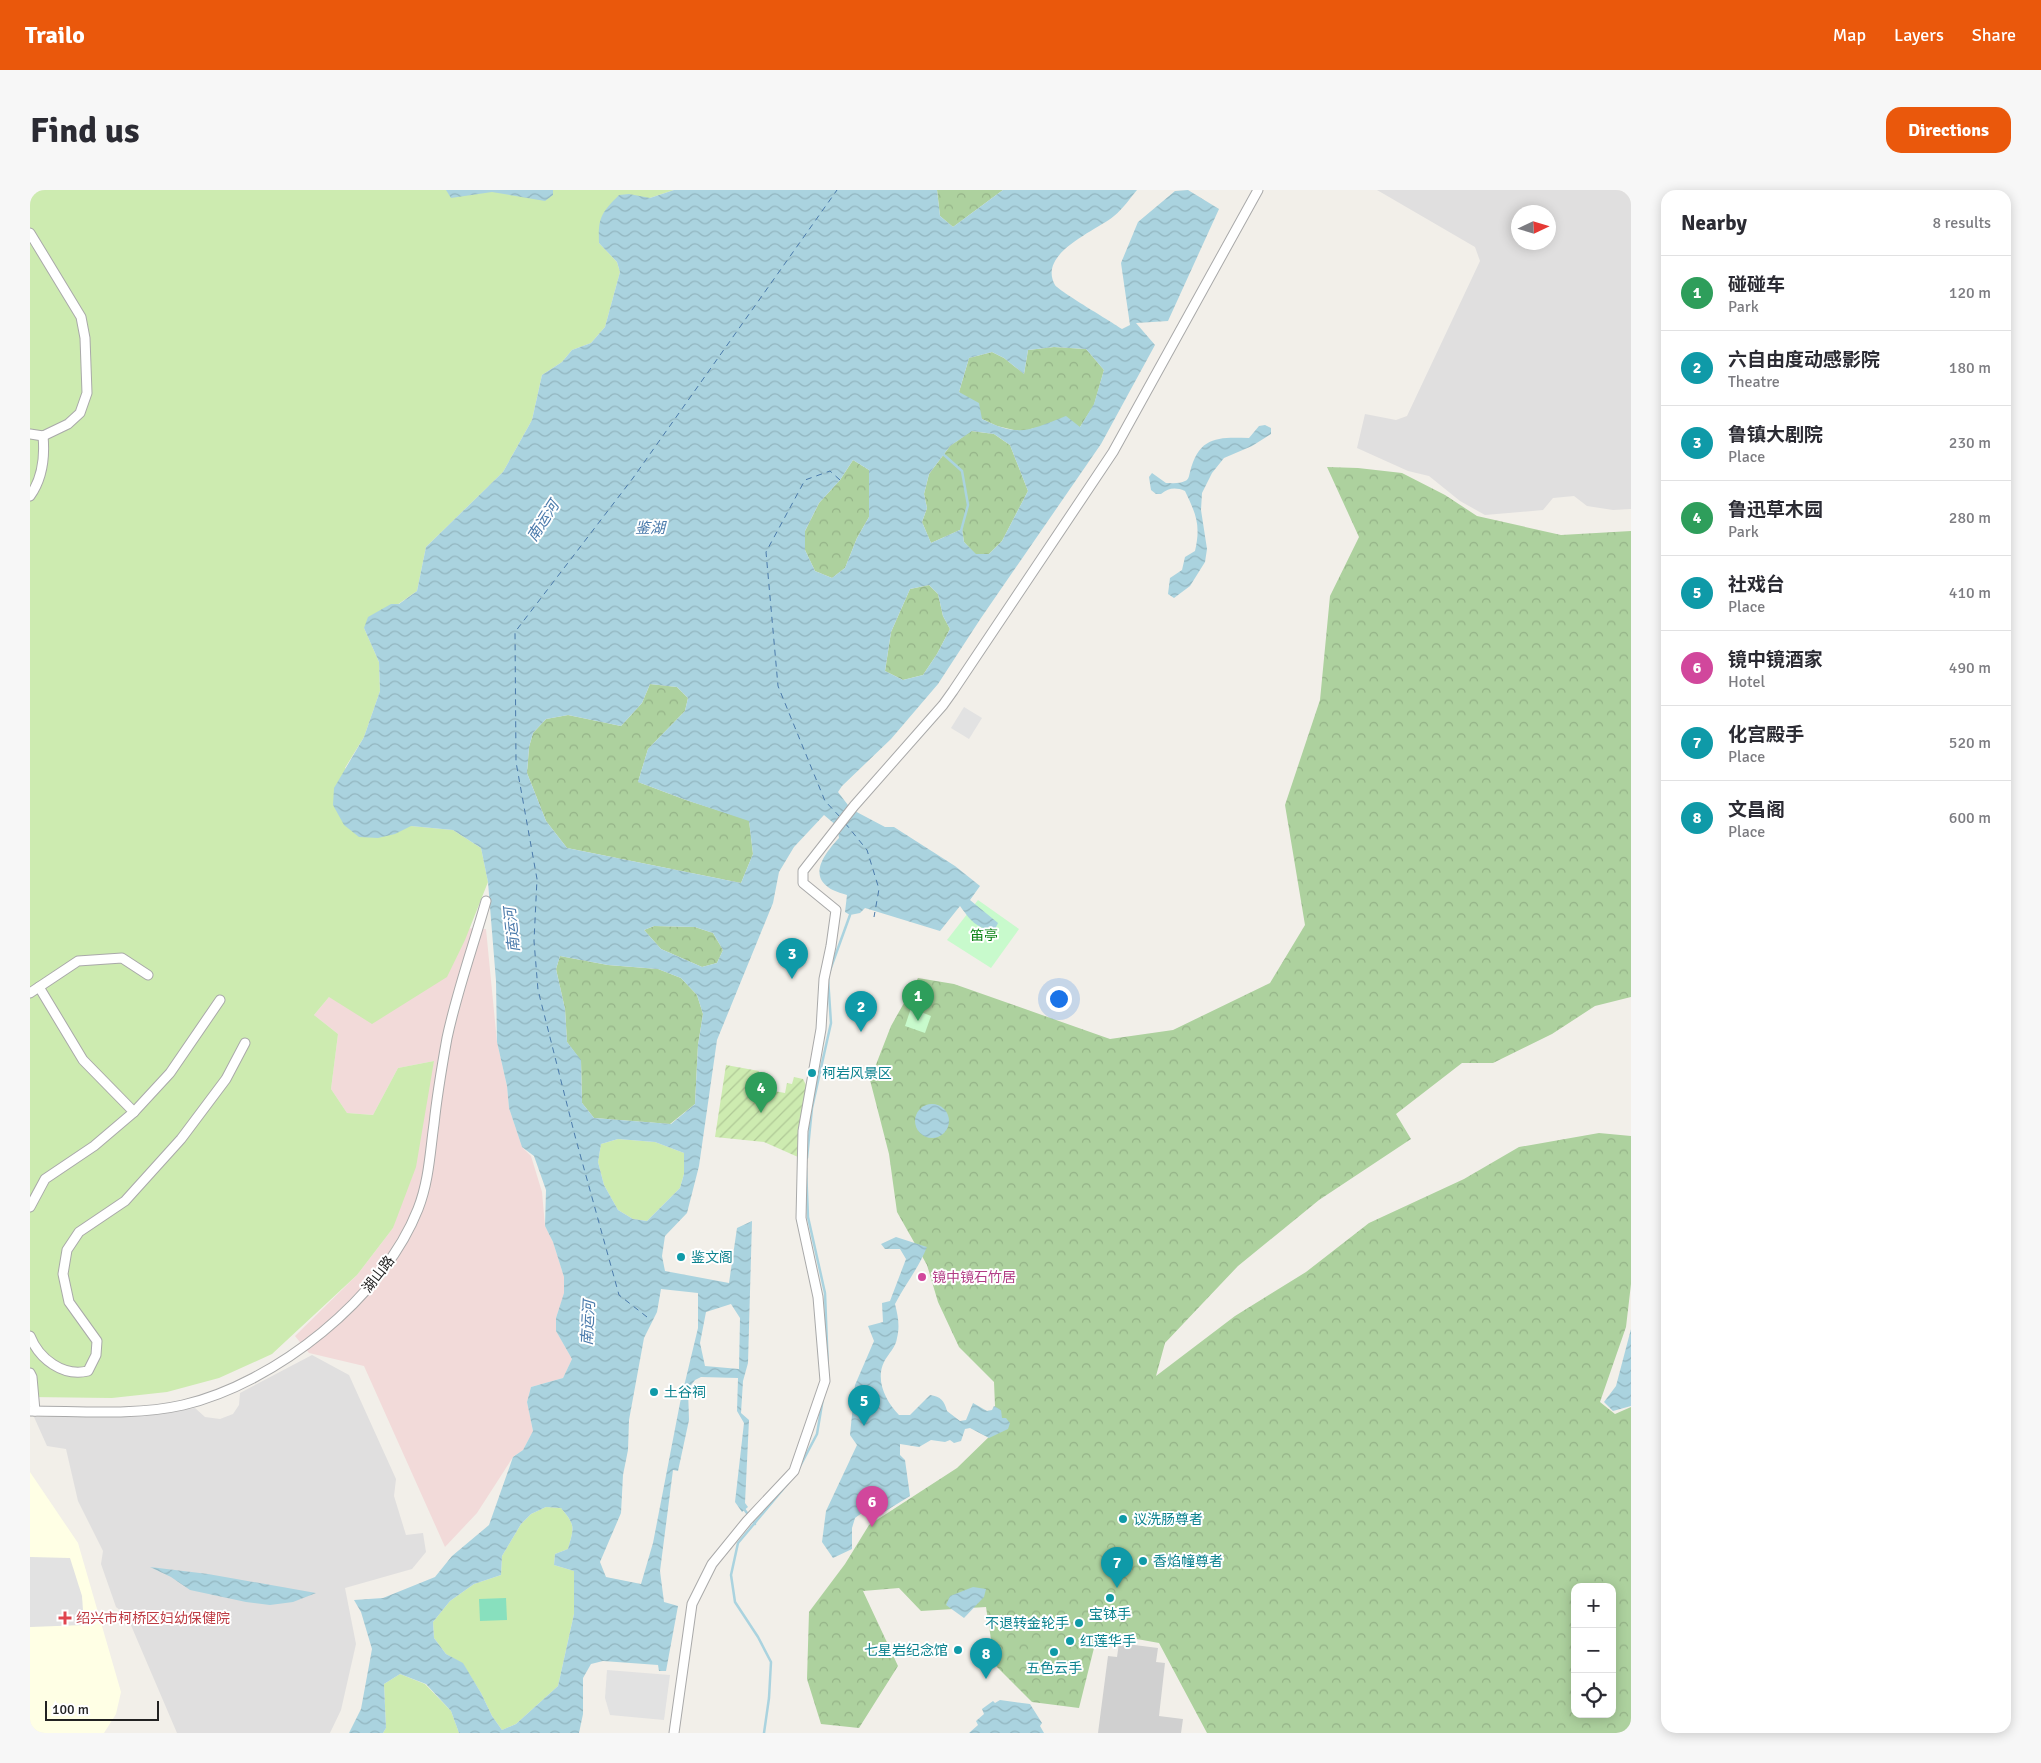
<!DOCTYPE html>
<html lang="en">
<head>
<meta charset="utf-8">
<style>
  body { margin:0; font-family:Signika,"Noto Sans SC",sans-serif; background:#f7f7f7; color:#2b2b33 }
  .controls { position:absolute; right:15px; bottom:15px; display:grid; overflow:hidden; border-radius:10px; box-shadow:0 2px 12px #0003 }
  .controls button { width:45px; height:45px; display:grid; place-items:center; padding:0; border:0; border-bottom:1px solid #e1e1e2; background:#fff; color:#2b2b33; font:25px sans-serif }
  .compass { position:absolute; left:1481px; top:15px; width:45px; height:45px; border-radius:50%; background:#fff; box-shadow:0 2px 12px #0003; rotate:86deg }
  .scale { position:absolute; left:15px; bottom:12px; width:114px; box-sizing:border-box; padding-left:5px; border:2px solid #222; border-top:0; font-size:14px; line-height:18px; white-space:nowrap; color:#222; -webkit-text-stroke:4px #fff; paint-order:stroke }
  .you { position:absolute; left:1028px; top:808px; width:18px; height:18px; margin:-12px; border:4px solid #fff; border-radius:50%; background:#1a73e8; box-shadow:0 0 0 8px #1a73e833 }
  .badge { display:grid; place-items:center; width:32px; height:32px; border-radius:50%; background:#ea580c; color:#fff; font-size:16px; font-weight:700 }
  .pin { position:absolute; translate:-50% -41px; filter:drop-shadow(0 1px 2px #0008) }
  .pin::after { content:''; position:absolute; top:26px; width:18px; height:15px; background:inherit; clip-path:polygon(0 0,100% 0,50% 100%) }
  .list { margin:0; padding:0; list-style:none }
  h2 { display:flex; justify-content:space-between; align-items:center; height:65px; margin:0; padding:0 20px; font-size:21px }
  h2 small { font-size:16px; font-weight:400; color:#7c7c81 }
  .list li { display:grid; grid-template-columns:32px 1fr auto; gap:15px; align-items:center; box-sizing:border-box; height:75px; padding:0 20px; border-top:1px solid #e1e1e2 }
  .list b { display:block; font-size:19px; white-space:nowrap }
  .list p { margin:0; font-size:16px; white-space:nowrap; color:#7c7c81 }
  .list em { font-size:16px; font-style:normal; color:#7c7c81 }
  .icon { flex:none; width:28px; height:28px; fill:none; stroke:currentColor; stroke-width:2; stroke-linecap:round; stroke-linejoin:round }
  .map { position:relative; flex:none; width:1601px; height:1543px; overflow:hidden; border-radius:15px }
  header { display:flex; align-items:center; gap:30px; box-sizing:border-box; height:70px; padding:0 25px; background:#ea580c; color:#fff }
  header strong { font-size:24px }
  nav { display:flex; gap:28px; margin-inline-start:auto; font-size:18px }
  .intro { display:flex; align-items:center; justify-content:space-between; box-sizing:border-box; height:120px; padding:0 30px }
  h1 { margin:0; font-size:35px }
  .button { padding:12px 22px; border-radius:15px; background:#ea580c; color:#fff; font-size:18px; font-weight:700 }
  main { display:flex; gap:30px; padding:0 30px }
  aside { flex:1; background:#fff; border-radius:15px; box-shadow:0 2px 12px #0003 }
  .map>svg:first-child { display:block }
  .residential { fill:#e0dfdf; fill-rule:evenodd }
  .commercial { fill:#f2dad9 }
  .education { fill:#ffffe5 }
  .religious { fill:#d0d0d0 }
  .grass { fill:#cdebb0 }
  .forest { fill:url(#forest-crowns); fill-rule:evenodd }
  .park { fill:#c8facc }
  .garden { fill:url(#garden-furrows) }
  .pitch { fill:#88e0be }
  .parking { fill:#e2e2e2 }
  .water { fill:url(#water-waves); fill-rule:evenodd }
  .lines { fill:none; stroke-linecap:round; stroke-linejoin:round }
  .stream { stroke:#aad3df; stroke-width:2.5 }
  .ferry { stroke:#4a7aab; stroke-width:1; stroke-dasharray:6 5; stroke-linecap:butt }
  .minor-casing { stroke:#a9a9a9; stroke-width:11 }
  .minor { stroke:#fff; stroke-width:9 }
  .culture-dot { fill:#0f9aa8; stroke:#fff; stroke-width:2 }
  .hotel-dot { fill:#d1479c; stroke:#fff; stroke-width:2 }
  .health-dot { fill:#e0444e; stroke:#fff; stroke-width:2 }
  .labels { text-anchor:middle; stroke-width:4; stroke-linejoin:round; paint-order:stroke }
  .park-label { font-size:14px; fill:#0c8416; stroke:#fff }
  .culture-label { font-size:14px; fill:#0d838f; stroke:#fff; text-anchor:start }
  .street-label { font-size:14px; fill:#222; stroke:#fff }
  .hotel-label { font-size:14px; fill:#b23c85; stroke:#fff; text-anchor:start }
  .health-label { font-size:14px; fill:#be3a42; stroke:#fff; text-anchor:start }
  .water-label { font-size:15px; font-style:italic; fill:#4a7aab; stroke:#fff }
</style>
</head>
<body>
<header>
<strong>Trailo</strong>
<nav><a>Map</a><a>Layers</a><a>Share</a></nav>
</header>
<div class="intro"><h1>Find us</h1><a class="button">Directions</a></div>
<main>
<div class="map">
<svg width="1601" height="1543" viewBox="0 0 1601 1543">
  <defs>
    <pattern id="forest-crowns" width="20" height="18" patternUnits="userSpaceOnUse" patternTransform="scale(1.25)"><rect width="20" height="18" fill="#add19e"/><path d="M2 6a3 3 0 1 1 6 0M12 15a3 3 0 1 1 6 0" fill="none" stroke="#95b388"/></pattern>
    <pattern id="garden-furrows" width="10" height="10" patternUnits="userSpaceOnUse" patternTransform="scale(1.25)"><rect width="10" height="10" fill="#cdebb0"/><path d="M-1 1l2-2M0 10L10 0M9 11l2-2" fill="none" stroke="#b0c997"/></pattern>
    <pattern id="water-waves" width="16" height="10" patternUnits="userSpaceOnUse" patternTransform="scale(1.25)"><rect width="16" height="10" fill="#aad3df"/><path d="M0 5q4-4 8 0t8 0" fill="none" stroke="#92b5bf"/></pattern>
  </defs>
  <rect width="100%" height="100%" fill="#f2efe9"/>
  <g class="residential">
    <path d="M1347,0H1601V319L1583,320L1557,316L1544,306L1523,308L1513,320L1455,325L1430,311L1399,286L1378,281L1327,258L1335,224L1366,230L1377,226L1450,71L1445,57ZM1518,22V52H1488V22Z"/>
    <polygon points="282,1165 319,1185 366,1289 364,1306 376,1345 393,1343 396,1362 382,1379 315,1398 326,1454 311,1520 300,1543 147,1543 97,1426 86,1417 71,1374 73,1361 48,1311 36,1259 17,1256 4,1227 119,1225 165,1218 175,1227 190,1229 203,1224 209,1215 210,1203"/>
  </g>
  <polygon class="commercial" points="433,738 456,739 467,852 477,896 479,918 492,957 501,966 512,1002 515,1036 523,1052 534,1087 534,1104 526,1128 526,1141 542,1169 533,1188 501,1197 497,1212 503,1241 493,1260 483,1267 447,1323 415,1357 334,1176 279,1163 265,1146 327,1085 363,1038 404,871 368,878 343,925 317,923 301,899 308,844 284,825 299,807"/>
  <polygon class="education" points="0,1282 48,1353 91,1502 86,1524 74,1543 0,1543"/>
  <polygon class="religious" points="1089,1453 1128,1458 1126,1472 1135,1473 1129,1526 1153,1529 1151,1543 1068,1543 1078,1466 1087,1467"/>
  <g class="grass">
    <polygon points="0,0 644,0 620,8 569,53 587,72 590,82 575,137 561,153 542,160 532,172 512,185 502,230 473,282 396,357 387,401 334,438 349,472 350,501 334,547 315,578 381,636 423,640 451,658 458,692 435,750 417,787 342,834 299,807 284,825 308,844 301,899 317,923 343,925 368,878 404,871 386,977 363,1038 327,1085 242,1164 189,1188 137,1202 82,1208 0,1207"/>
    <polygon points="588,949 625,952 654,963 654,984 650,998 617,1031 603,1029 588,1020 574,995 568,972 571,954"/>
    <path d="M516,1317L531,1318C546,1336 544,1337 538,1359L525,1364L524,1375L544,1381V1424L528,1496L486,1534L472,1540L462,1526L451,1503L433,1474L416,1464L404,1448L403,1432L420,1411L444,1394L471,1385L472,1366L491,1334L501,1324Z"/>
    <polygon points="370,1484 395,1494 421,1521 429,1543 353,1543 356,1538 354,1494"/>
  </g>
  <g class="forest">
    <polygon points="907,0 973,0 923,37 910,26"/>
    <polygon points="1024,157 1056,159 1074,180 1064,215 1050,237 1004,238 992,242 967,236 952,229 929,202 939,168 962,162 974,168 994,184 998,160"/>
    <polygon points="941,241 964,244 980,255 998,301 972,351 959,364 946,365 934,352 932,339 901,353 892,332 897,318 894,304 899,284 920,256"/>
    <polygon points="823,270 839,280 839,327 827,348 815,378 802,388 785,381 775,360 775,341 789,313 810,290"/>
    <path d="M1297,277L1328,278L1372,283L1415,305L1447,326L1531,345L1601,341V807L1565,816L1522,844L1463,873H1432L1366,924L1381,949L1289,1010L1208,1076L1135,1153L1126,1186L1205,1126L1276,1082L1339,1033L1434,989L1489,957L1569,943L1601,946V1094L1596,1137L1570,1212L1585,1224L1601,1217V1543H1177L1129,1453L1068,1442L1049,1518L1002,1512L965,1475L956,1417L891,1421L869,1398L833,1401L868,1476L829,1538L791,1534L777,1489L779,1422L815,1374L839,1335L927,1278L966,1240L964,1192L929,1157L908,1112L897,1075L867,1022L859,964L840,890L861,836L888,788L924,794L1080,849L1143,840L1240,793L1275,735L1255,615L1290,510L1300,406L1329,347ZM1545,1397H1582V1524H1545Z"/>
    <polygon points="899,395 908,404 913,426 920,439 907,464 893,485 873,490 855,481 861,442 880,399"/>
    <polygon points="620,494 647,497 658,508 655,521 618,559 608,592 656,610 719,630 723,664 711,693 537,658 516,631 497,583 499,557 503,543 516,529 538,525 591,536 612,513"/>
    <polygon points="624,736 665,737 683,743 693,760 687,773 672,777 631,759 614,740"/>
    <polygon points="530,766 578,775 628,779 651,788 667,805 673,824 668,855 665,914 640,934 564,928 552,913 551,871 537,852 535,819 526,779"/>
  </g>
  <g class="park">
    <polygon points="948,710 989,739 961,778 917,750"/>
    <polygon points="881,818 901,826 895,843 875,836"/>
  </g>
  <polygon class="garden" points="696,875 729,881 728,888 734,889 733,899 755,903 757,893 762,894 764,887 773,889 777,897 769,943 768,967 734,952 685,947"/>
  <polygon class="pitch" points="476,1408 477,1430 450,1431 449,1409"/>
  <g class="parking">
    <polygon points="934,517 952,528 939,549 921,538"/>
    <polygon points="0,1367 40,1368 52,1406 54,1435 0,1437"/>
    <polygon points="577,1480 640,1485 634,1530 580,1525 575,1508"/>
  </g>
  <g class="water">
    <polygon points="416,0 523,0 523,5 515,11 462,2 421,8"/>
    <path d="M644,0H907L910,26L923,37L973,0H1107C1100,8 1093,19 1084,26C1066,41 1007,63 1025,95C1029,101 1082,132 1092,139L1100,135L1091,73L1108,32L1145,1L1158,0L1189,19L1138,131L1106,133L1125,155L1071,254L951,428L908,494L861,549L812,596L808,602L821,619L855,637H864L925,676L950,696L940,710L968,733L964,741C945,737 941,731 930,716L910,741L835,718L830,723L820,725L815,722L817,705C811,703 803,701 798,697C778,683 798,660 809,648L807,636L794,625L764,657L749,682L743,713L687,850L669,976L657,1023L635,1046L632,1066L635,1081L699,1093L707,1038L722,1031L718,1173L713,1191L711,1223L719,1230L715,1313L718,1317L712,1322L705,1312L714,1233L707,1221L708,1188L671,1187L665,1190L658,1199L659,1230L648,1281L643,1280L630,1381L634,1412L648,1416L636,1481H629L628,1475L573,1471L561,1474L553,1488V1524L549,1543H429L421,1521L396,1494L370,1484L354,1494L356,1538L353,1543H319L331,1519L342,1459L331,1422L324,1410L353,1408L405,1387L422,1366L459,1335L483,1267L493,1260L503,1241L497,1212L501,1197L533,1188L542,1169L526,1141V1128L534,1103V1087L523,1052L515,1036L516,1000L504,966L492,957L479,918L477,896L467,852L466,791L458,692L451,658L423,640L381,636L365,644L348,648L329,647L314,635L303,615L304,598L334,547L350,501L349,472L334,438L338,427L361,414H369L387,401L396,357L473,282L502,230L512,185L532,172L542,160L561,153L575,137L590,82L587,72L569,53C568,28 571,23 589,5L599,4L620,8ZM1024,157L1056,159L1074,180L1064,214L1050,237L1036,226C999,240 990,248 952,229L949,213L929,202L939,168L962,162L974,168L994,184L998,160ZM942,241L964,244L980,255L998,301L972,351L959,364H946L934,352L932,339L901,353L892,332L897,318L894,304L899,284L920,256ZM823,270L839,280V327L827,348L815,378L802,388L785,381L775,360V341L789,313L810,290ZM899,395L908,404L913,426L920,439L907,464L893,485L873,490L855,481L861,442L880,399ZM620,494L647,497L658,508L655,521L618,559L608,592L656,610L719,631L723,664L711,693L537,658L516,631L497,583L499,557L503,543L516,529L538,525L591,536L612,513ZM624,736L665,737L683,743L693,760L687,773L672,777L631,759L614,740ZM530,766L578,775L628,779L651,788L667,805L673,824L668,855L665,914L641,934L564,928L552,913L551,870L537,852L535,819L526,779ZM588,949L625,952L654,963V984L650,998L617,1031L603,1029L588,1020L574,995L568,972L571,954ZM631,1099L668,1103V1138L650,1213L623,1353L611,1394L576,1387L570,1372L591,1323L593,1285L598,1260L599,1230L614,1148L627,1122ZM701,1114L710,1128L709,1179L675,1176L670,1153L676,1122ZM516,1317L531,1318C546,1336 544,1337 538,1359L525,1364L524,1375L544,1381V1424L528,1496L486,1534L472,1540L462,1526L451,1503L433,1473L416,1464L404,1448L403,1432L420,1411L444,1394L471,1385L472,1366L491,1334L501,1324Z"/>
    <path d="M1235,235L1241,238V244L1222,256L1194,268L1182,283L1172,303L1171,320L1177,359L1175,372L1160,396L1144,408L1138,404L1140,388L1152,380L1155,367L1165,361C1171,335 1166,324 1155,301C1145,297 1139,298 1131,304H1126L1121,300L1119,287L1122,283L1136,293C1141,293 1150,294 1155,291C1159,290 1159,285 1160,282C1169,246 1188,247 1219,248L1229,236Z"/>
    <circle cx="902" cy="931" r="17"/>
    <path d="M866,1047L897,1057C888,1079 876,1093 865,1114C868,1126 870,1136 867,1148C866,1157 858,1164 854,1172C845,1190 856,1212 869,1225H880L900,1205C911,1207 914,1210 917,1221L930,1231L936,1230L943,1213L957,1221L962,1220L964,1216L971,1220L972,1228H976L980,1233L978,1239L959,1248L940,1238L935,1239L931,1251L924,1253L920,1250L915,1252L901,1250L889,1257L870,1254V1265L875,1270L880,1306L854,1322L836,1320L825,1328L822,1338V1359L803,1368L792,1352L796,1321L827,1255L820,1245L825,1195L844,1151L838,1136L853,1132L852,1113L860,1111L876,1069L870,1059H855L851,1054Z"/>
    <polygon points="1601,1139 1601,1216 1583,1221 1574,1212 1586,1196"/>
    <polygon points="120,1377 178,1384 286,1403 263,1412 240,1415 216,1412 160,1400 141,1387"/>
    <polygon points="943,1397 956,1399 954,1407 934,1428 916,1415 920,1406"/>
    <polygon points="970,1510 1000,1514 1012,1533 1010,1536 1014,1543 939,1543 948,1535 946,1531 954,1524 952,1519 963,1511 965,1513"/>
  </g>
  <g class="lines">
    <g class="stream">
      <polyline points="913,264 932,281 938,315 931,341"/>
      <polyline points="799,783 820,725"/>
      <polyline points="777,968 782,918 801,833 798,788"/>
      <polyline points="776,978 778,1027 795,1103 798,1181"/>
      <polyline points="767,1282 787,1244 793,1208"/>
      <polyline points="714,1319 725,1334"/>
      <polyline points="734,1543 739,1508 741,1472 728,1447 705,1412 701,1385 708,1353 759,1292"/>
    </g>
    <g class="ferry">
      <polyline points="810,290 800,281 775,290 736,362 748,496 795,611 811,628"/>
      <polyline points="815,633 837,660 849,699 844,727"/>
      <polyline points="617,1127 589,1105 545,946 508,800 504,751 507,689 486,572 485,442 603,288 807,0"/>
    </g>
    <g class="minor-casing">
      <g id="minor">
        <polyline points="0,43 51,127 55,148 57,203 50,223 38,234 13,246 0,244"/>
        <path d="M0,306C12,289 15,267 13,246"/>
        <polyline points="9,797 53,870 104,922"/>
        <polyline points="0,803 48,771 92,768 118,785"/>
        <polyline points="0,1017 15,989 64,956 104,922 140,883 190,810"/>
        <path d="M0,1146C9,1169 33,1187 58,1181L66,1165L67,1151L39,1112L33,1084L37,1060L49,1042L95,1011L151,949L196,889L215,853"/>
        <polyline points="0,1183 2,1187 5,1221"/>
        <path d="M0,1221C49,1221 105,1226 153,1215C246,1193 353,1108 388,1019C399,991 400,962 404,934C407,905 412,876 417,848C427,801 443,757 456,711"/>
        <polyline points="644,1543 662,1414 682,1374 717,1331 764,1281 795,1191 788,1107 771,1028 773,941 791,839 794,789 801,756 806,720 773,693 773,681 824,616 913,515 923,501 1083,262 1228,0"/>
      </g>
    </g>
    <use href="#minor" class="minor"/>
  </g>
  <g class="culture-dot">
    <circle cx="782" cy="883" r="5"/>
    <circle cx="651" cy="1067" r="5"/>
    <circle cx="624" cy="1202" r="5"/>
    <circle cx="1093" cy="1329" r="5"/>
    <circle cx="1113" cy="1371" r="5"/>
    <circle cx="1080" cy="1408" r="5"/>
    <circle cx="1049" cy="1433" r="5"/>
    <circle cx="1040" cy="1451" r="5"/>
    <circle cx="928" cy="1460" r="5"/>
    <circle cx="1024" cy="1462" r="5"/>
  </g>
  <circle class="hotel-dot" cx="892" cy="1087" r="5"/>
  <path class="health-dot" d="M32.5 1420.5h5v5h5v5h-5v5h-5v-5h-5v-5h5z"/>
  <g class="labels">
    <g class="park-label">
      <text x="954" y="750">笛亭</text>
    </g>
    <g class="culture-label">
      <text x="792" y="888">柯岩风景区</text>
      <text x="661" y="1072">鉴文阁</text>
      <text x="634" y="1207">土谷祠</text>
      <text x="1103" y="1334">议洗肠尊者</text>
      <text x="1123" y="1376">香焰幢尊者</text>
      <text x="1080" y="1429" text-anchor="middle">宝钵手</text>
      <text x="1039" y="1438" text-anchor="end">不退转金轮手</text>
      <text x="1050" y="1456">红莲华手</text>
      <text x="918" y="1465" text-anchor="end">七星岩纪念馆</text>
      <text x="1024" y="1483" text-anchor="middle">五色云手</text>
    </g>
    <g class="street-label">
      <text transform="translate(348 1084) rotate(-52)" y="5">湖山路</text>
    </g>
    <g class="hotel-label">
      <text x="902" y="1092">镜中镜石竹居</text>
    </g>
    <g class="health-label">
      <text x="46" y="1433">绍兴市柯桥区妇幼保健院</text>
    </g>
    <g class="water-label">
      <text transform="translate(513 331) rotate(-57)" y="5">南运河</text>
      <text x="620" y="343">鉴湖</text>
      <text transform="translate(482 740) rotate(-96)" y="5">南运河</text>
      <text transform="translate(558 1133) rotate(-87)" y="5">南运河</text>
    </g>
  </g>
</svg>
<div class="controls">
<button>+</button>
<button>−</button>
<button><svg class="icon" aria-label="locate" viewBox="0 0 24 24"><circle cx="12" cy="12" r="6"/><path d="M12 2v4M12 18v4M2 12h4M18 12h4"/></svg></button>
</div>
<svg class="compass" viewBox="-18 -18 36 36"><path d="M0-13l5 13h-10z" fill="#e53935"/><path d="M0 13l5-13h-10z" fill="#7c7c81"/></svg>
<div class="scale">100 m</div>
<div class="you"></div>
<div class="pin badge" style="left:888px;top:831px;background:#2e9e5b">1</div>
<div class="pin badge" style="left:831px;top:842px;background:#0f9aa8">2</div>
<div class="pin badge" style="left:762px;top:789px;background:#0f9aa8">3</div>
<div class="pin badge" style="left:731px;top:923px;background:#2e9e5b">4</div>
<div class="pin badge" style="left:834px;top:1236px;background:#0f9aa8">5</div>
<div class="pin badge" style="left:842px;top:1337px;background:#d1479c">6</div>
<div class="pin badge" style="left:1087px;top:1398px;background:#0f9aa8">7</div>
<div class="pin badge" style="left:956px;top:1489px;background:#0f9aa8">8</div>
</div>
<aside>
<h2>Nearby<small>8 results</small></h2>
<ul class="list">
<li><span class="badge" style="background:#2e9e5b">1</span><div><b>碰碰车</b><p>Park</p></div><em>120 m</em></li>
<li><span class="badge" style="background:#0f9aa8">2</span><div><b>六自由度动感影院</b><p>Theatre</p></div><em>180 m</em></li>
<li><span class="badge" style="background:#0f9aa8">3</span><div><b>鲁镇大剧院</b><p>Place</p></div><em>230 m</em></li>
<li><span class="badge" style="background:#2e9e5b">4</span><div><b>鲁迅草木园</b><p>Park</p></div><em>280 m</em></li>
<li><span class="badge" style="background:#0f9aa8">5</span><div><b>社戏台</b><p>Place</p></div><em>410 m</em></li>
<li><span class="badge" style="background:#d1479c">6</span><div><b>镜中镜酒家</b><p>Hotel</p></div><em>490 m</em></li>
<li><span class="badge" style="background:#0f9aa8">7</span><div><b>化宫殿手</b><p>Place</p></div><em>520 m</em></li>
<li><span class="badge" style="background:#0f9aa8">8</span><div><b>文昌阁</b><p>Place</p></div><em>600 m</em></li>
</ul>
</aside>
</main>
</body>
</html>
